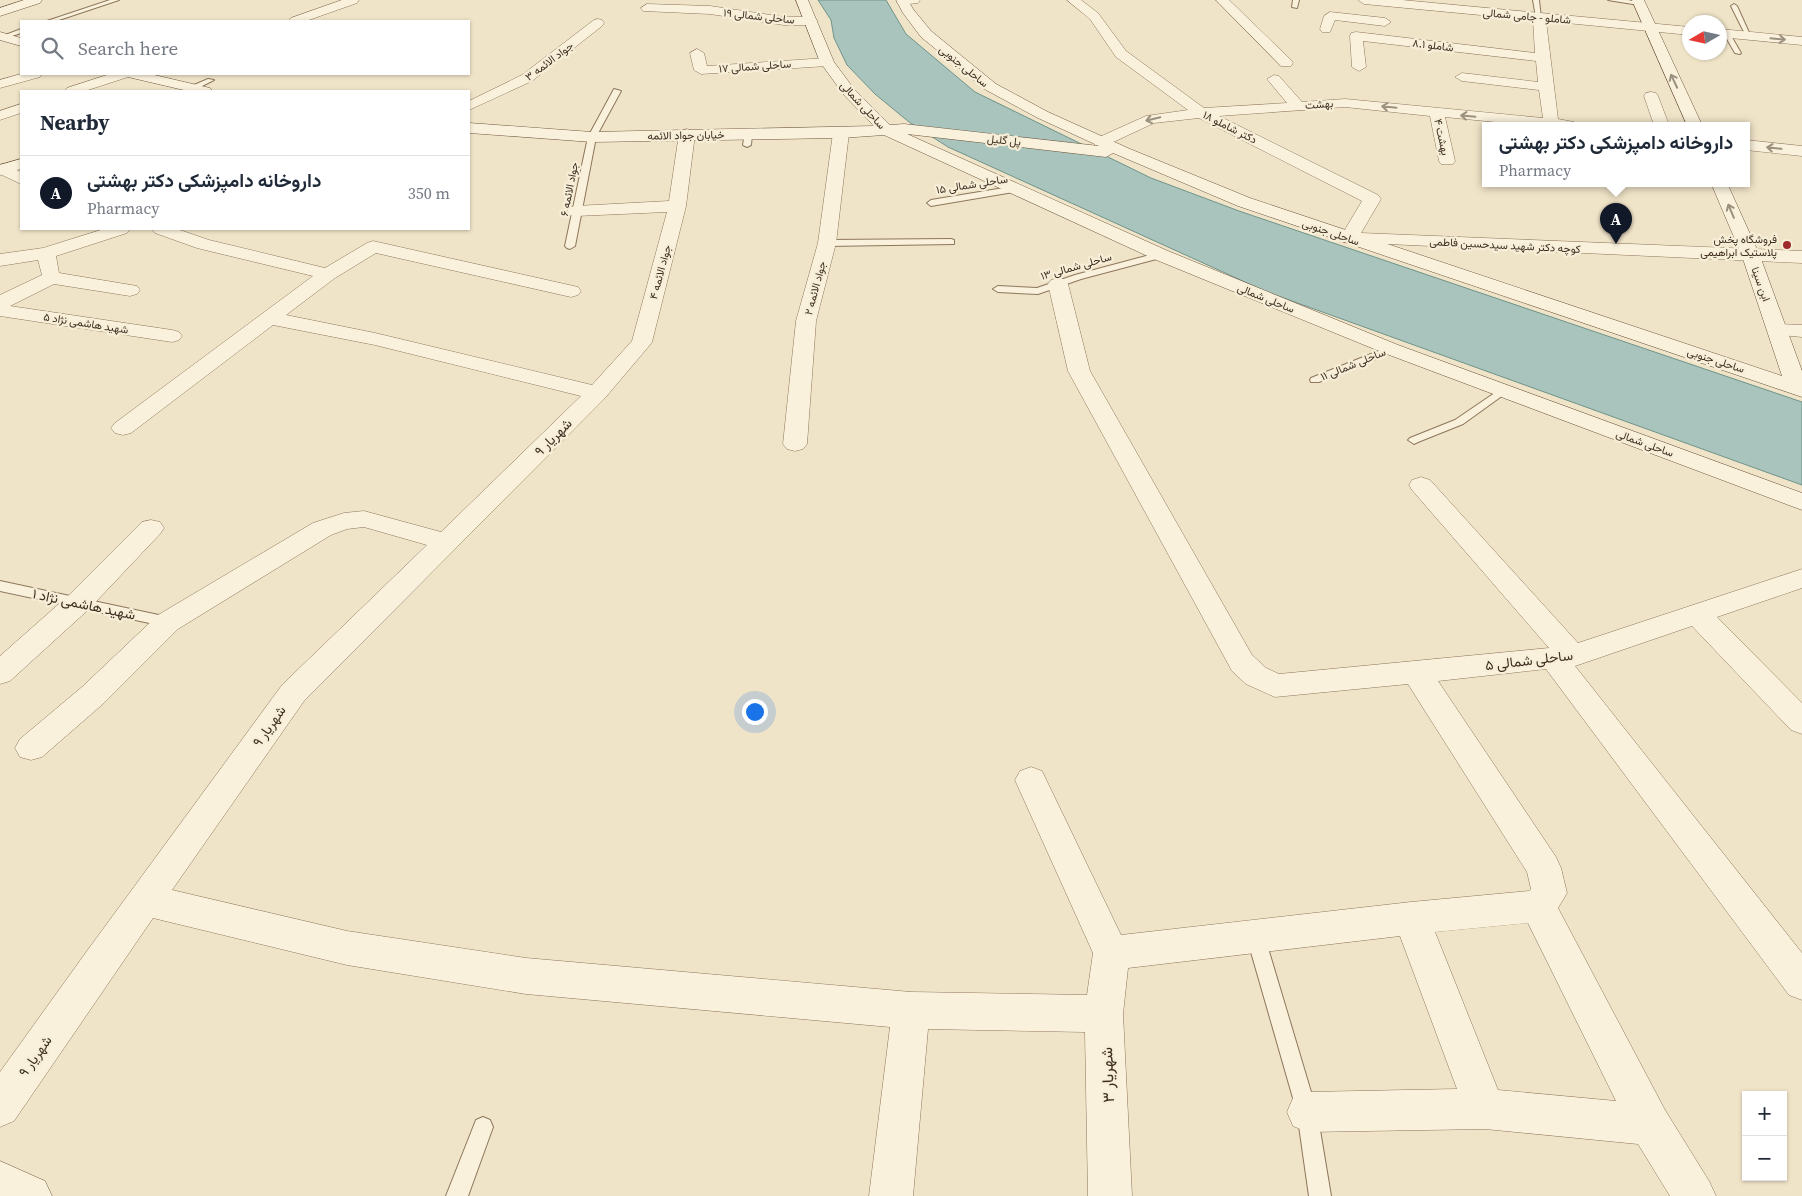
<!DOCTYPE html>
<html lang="en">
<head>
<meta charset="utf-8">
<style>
  body { margin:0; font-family:"Source Serif 4",Vazirmatn,serif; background:#f2f2f3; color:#1f2937 }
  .controls { position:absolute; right:15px; bottom:15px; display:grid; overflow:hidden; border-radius:0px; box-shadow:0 1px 4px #0004 }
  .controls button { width:45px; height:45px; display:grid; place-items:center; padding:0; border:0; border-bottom:1px solid #e0e1e3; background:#fff; color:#1f2937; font:25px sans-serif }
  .compass { position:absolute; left:1682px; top:15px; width:45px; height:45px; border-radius:50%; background:#fff; box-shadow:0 1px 4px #0004; rotate:261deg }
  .you { position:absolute; left:754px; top:711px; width:18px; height:18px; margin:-12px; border:4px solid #fff; border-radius:50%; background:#1a73e8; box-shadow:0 0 0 8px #1a73e833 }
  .badge { display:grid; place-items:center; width:32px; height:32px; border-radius:50%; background:#111827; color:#fff; font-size:16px; font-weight:700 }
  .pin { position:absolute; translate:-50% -41px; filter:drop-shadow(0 1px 2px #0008) }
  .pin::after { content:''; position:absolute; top:26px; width:18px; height:15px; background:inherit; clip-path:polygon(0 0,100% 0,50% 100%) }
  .popup { position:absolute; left:1482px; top:122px; width:268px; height:65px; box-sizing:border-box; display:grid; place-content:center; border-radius:0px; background:#fff; filter:drop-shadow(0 1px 4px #0005); font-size:16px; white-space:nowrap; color:#747a83 }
  .popup b { font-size:19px; color:#1f2937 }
  .popup::after { content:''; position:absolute; left:50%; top:100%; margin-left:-10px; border:10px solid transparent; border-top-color:#fff }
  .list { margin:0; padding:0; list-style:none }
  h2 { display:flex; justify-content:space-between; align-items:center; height:65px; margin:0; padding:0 20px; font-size:21px }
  h2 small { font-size:16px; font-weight:400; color:#747a83 }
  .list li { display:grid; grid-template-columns:32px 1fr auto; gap:15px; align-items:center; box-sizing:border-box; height:75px; padding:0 20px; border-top:1px solid #e0e1e3 }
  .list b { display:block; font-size:19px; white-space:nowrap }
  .list p { margin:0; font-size:16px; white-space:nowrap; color:#747a83 }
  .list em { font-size:16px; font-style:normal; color:#747a83 }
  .icon { flex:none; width:28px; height:28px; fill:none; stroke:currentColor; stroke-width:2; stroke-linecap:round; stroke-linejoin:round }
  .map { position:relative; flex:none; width:1802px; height:1196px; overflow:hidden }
  .search { position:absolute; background:#fff; box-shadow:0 1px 4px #0004; left:20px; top:20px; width:450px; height:55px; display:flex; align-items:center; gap:12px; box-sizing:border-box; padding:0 18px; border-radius:0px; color:#747a83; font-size:19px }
  .panel { position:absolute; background:#fff; box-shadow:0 1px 4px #0004; left:20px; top:90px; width:450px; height:140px; border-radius:0px }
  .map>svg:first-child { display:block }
  .water { fill:#a9c4bc; stroke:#6f938a }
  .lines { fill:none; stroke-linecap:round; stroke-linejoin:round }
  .lane-casing { stroke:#8d765c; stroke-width:2 }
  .street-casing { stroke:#8d765c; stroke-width:1 }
  .secondary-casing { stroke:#6f573f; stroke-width:1 }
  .lane { fill:#faf1dc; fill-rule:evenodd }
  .street { fill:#faf1dc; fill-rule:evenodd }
  .secondary { fill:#faf1dc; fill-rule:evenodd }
  .oneway { stroke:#9c907e }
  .poi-dot { fill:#9e2a2b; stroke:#f7eed8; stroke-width:2 }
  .labels { text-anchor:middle; stroke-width:4.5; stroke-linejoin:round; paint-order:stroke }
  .far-street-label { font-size:11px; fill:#3d2e20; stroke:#f7eed8 }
  .far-poi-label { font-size:11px; fill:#3d2e20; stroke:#f7eed8; text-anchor:end }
  .street-label { font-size:14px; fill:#3d2e20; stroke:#f7eed8 }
  .near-street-label { font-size:16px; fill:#3d2e20; stroke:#f7eed8 }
</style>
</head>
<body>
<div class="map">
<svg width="1802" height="1196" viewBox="0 0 1802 1196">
  <rect width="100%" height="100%" fill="#f0e4c8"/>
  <polygon class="water" points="818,0 886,0 906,34 975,92 1151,178 1239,211 1802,402 1802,485 1267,292 948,147 909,122 875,94 847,65 834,38 831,20"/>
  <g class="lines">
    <g class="lane-casing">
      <g id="lane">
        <polygon points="110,0 119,0 56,21 47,21"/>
        <polygon points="1293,0 1299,0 1297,8 1292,7"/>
        <polygon points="1533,0 1539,0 1541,18 1536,17"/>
        <polygon points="1608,0 1628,0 1642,3 1639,5"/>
        <polygon points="1734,4 1737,6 1751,37 1746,36 1731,6"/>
        <polygon points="21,29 21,33 3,39 0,37"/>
        <polygon points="1727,32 1730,34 1741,53 1740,54 1735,53 1724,34"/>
        <polygon points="208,79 214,80 194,90 187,88"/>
        <polygon points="614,89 621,91 596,137 575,246 570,249 567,248 565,246 588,137"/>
        <polygon points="745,132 752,134 751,145 747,147 743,145"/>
        <polygon points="1016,186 1019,187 1019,191 931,206 927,203 931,200"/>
        <polygon points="951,239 954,240 954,244 827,246 822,243 827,240"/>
        <polygon points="1161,252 1164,253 1164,257 1081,279 1038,294 998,292 993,289 998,286 1037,288 1075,275"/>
        <polygon points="1391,346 1396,349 1395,351 1319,382 1311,382 1310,380 1311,378"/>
        <polygon points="1502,388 1506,389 1508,391 1506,393 1463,424 1418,442 1414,444 1408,440 1410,438 1455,420"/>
        <polygon points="0,581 168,617 173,618 175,622 173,626 168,627 0,591"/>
        <polygon points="1256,930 1262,932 1265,938 1317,1112 1331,1196 1309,1196 1297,1112 1247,938 1250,932"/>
        <polygon points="483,1117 490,1120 493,1127 468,1196 446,1196 476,1120"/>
      </g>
    </g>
    <g class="street-casing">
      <g id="street">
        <polygon points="342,0 359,0 357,3 306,21 289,21 291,18"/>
        <polygon points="898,0 920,0 918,3 899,5 897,2"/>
        <polygon points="1067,0 1081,0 1098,13 1126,51 1204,108 1287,103 1267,79 1274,75 1279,76 1302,102 1345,99 1543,118 1539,90 1462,81 1455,77 1462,73 1538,82 1536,61 1363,41 1366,67 1359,71 1352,67 1350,36 1351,33 1356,32 1535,53 1533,20 1364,4 1358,0 1402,0 1690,27 1690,35 1546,21 1558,119 1574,122 1577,125 1526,125 1445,117 1455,161 1453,164 1441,164 1439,161 1430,116 1345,107 1219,116 1378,195 1381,199 1361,233 1802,251 1802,263 1343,242 1340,238 1362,201 1199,118 1154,123 1107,145 1095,145 1093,142 1095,139 1146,116 1188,110 1116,57 1090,19"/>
        <polygon points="1216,0 1229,0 1291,60 1293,63 1291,66 1281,66"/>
        <polygon points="647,4 710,6 784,17 812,17 818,21 812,25 784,25 710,14 643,11 641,8"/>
        <polygon points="1330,12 1385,18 1391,22 1385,26 1335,20 1330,32 1322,32 1320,29 1324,16"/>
        <polygon points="598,19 602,20 604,23 602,26 532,81 469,110 469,101 522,75 594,20"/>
        <polygon points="1720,29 1802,37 1802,45 1720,37"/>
        <polygon points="697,49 704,53 707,66 827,58 834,62 827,66 701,74 694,70 690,53"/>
        <polygon points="21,74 42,74 40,77 0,88 0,80"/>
        <polygon points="110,74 130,74 128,77 85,91 65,91 67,88"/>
        <polygon points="1651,92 1656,93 1658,96 1669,125 1654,125 1644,96 1646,93"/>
        <polygon points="21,104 21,113 0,120 0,111"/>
        <polygon points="841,128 846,130 849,133 836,243 816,321 807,444 803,449 795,451 787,449 783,444 796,321 818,243 833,133 836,130"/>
        <path d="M687,129L692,131L695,134L686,206L652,342L649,346L605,398L304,701L172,890L347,931L526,958L911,992L1087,995L1093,953L1015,780L1020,771L1031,767L1042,771L1121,935L1411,902L1529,891L1531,889L1527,872L1408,684L1275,697L1246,684L1232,671L1068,371L1048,284L1051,280L1058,278L1065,280L1068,284L1090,371L1252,655L1266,668L1279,674L1549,648L1412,490L1409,485L1412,480L1421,477L1430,480L1578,643L1802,569V588L1717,617L1802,703V734L1791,730L1692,626L1575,666L1802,953V1000L1789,995L1546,669L1438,681L1556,857L1561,868L1567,893L1558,908L1665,1110L1709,1181L1716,1196H1670L1638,1144L1485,1129L1307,1132L1293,1126L1287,1112L1293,1098L1307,1092L1457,1089L1400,936L1128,968L1123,1014L1132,1196H1088L1085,1032L928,1029L913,1196H869L890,1027L526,994L347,965L153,918L14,1121L0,1127V1072L87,951L282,685L427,545L364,527L347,529L331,535L178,629L104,703L42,757L31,760L20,757L15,748L20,739L82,687L158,615L313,523L344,513L364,511L441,532L581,396L375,345L273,325L131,433L123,435L115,433L111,428L115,423L313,276L197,248L155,233L152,229H177L209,240L325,268L367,243L373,241L578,287L581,291L578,295L571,297L376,253L335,278L286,315L375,333L592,385L632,341L667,212L576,216L570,215L567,211L570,207L576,206L669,201L679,134L682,131ZM1528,923L1616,1101L1498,1090L1435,932Z"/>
        <polygon points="1746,140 1802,146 1802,156 1746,150"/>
        <polygon points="3,164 21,172 21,184 0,174 0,165"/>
        <polygon points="104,229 130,229 127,233 56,256 59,273 137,286 140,290 137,294 130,296 54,284 10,306 172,330 179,332 182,336 179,340 172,342 0,316 0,295 42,275 38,260 0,266 0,254 43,248"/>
        <polygon points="1777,324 1802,325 1802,337 1770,334 1767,330 1770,326"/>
        <polygon points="151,520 160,522 164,528 160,534 89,609 10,681 0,684 0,656 69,595 142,522"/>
      </g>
    </g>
    <g class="secondary-casing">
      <g id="secondary">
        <polygon points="24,0 42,0 40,3 0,16 0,8"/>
        <polygon points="796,0 808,0 834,62 854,89 890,125 904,124 1099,146 1038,118 986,90 921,37 903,13 896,0 908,0 913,9 931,31 996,84 1048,112 1130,149 1250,198 1782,376 1742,256 1711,183 1727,183 1760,256 1802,371 1802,397 1238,206 1113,153 1106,157 907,134 1168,251 1398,345 1802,493 1802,510 1384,353 1154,259 884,135 841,138 592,142 469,133 469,123 592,132 874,126 844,95 820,62"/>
        <polygon points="1632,0 1644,0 1702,125 1687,125"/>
        <polygon points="0,32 21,38 21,46 0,40"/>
        <polygon points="126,74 150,74 210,88 212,91 188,91 128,77"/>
        <polygon points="21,159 21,169 0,175 0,165"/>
        <polygon points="0,1161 45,1181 52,1196 0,1196"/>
      </g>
    </g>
    <use href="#lane" class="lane"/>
    <use href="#street" class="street"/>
    <use href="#secondary" class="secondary"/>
  </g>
  <defs><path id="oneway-shaft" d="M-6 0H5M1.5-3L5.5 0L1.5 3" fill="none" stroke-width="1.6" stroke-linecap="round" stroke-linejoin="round" transform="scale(1.25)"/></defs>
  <g class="oneway">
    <use href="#oneway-shaft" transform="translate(1778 39) rotate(5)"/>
    <use href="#oneway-shaft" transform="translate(1674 81) rotate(-115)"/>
    <use href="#oneway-shaft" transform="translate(1389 107) rotate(-174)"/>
    <use href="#oneway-shaft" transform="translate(1468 116) rotate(-175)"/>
    <use href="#oneway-shaft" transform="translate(1153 119) rotate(167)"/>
    <use href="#oneway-shaft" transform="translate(1774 148) rotate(-174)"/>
    <use href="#oneway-shaft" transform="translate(1731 211) rotate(-113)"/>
  </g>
  <circle class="poi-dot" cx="1787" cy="245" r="5"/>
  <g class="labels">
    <g class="far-street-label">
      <text transform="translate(759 16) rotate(6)" y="4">ساحلی شمالی ۱۹</text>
      <text transform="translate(1527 16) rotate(5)" y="4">شاملو - جامی شمالی</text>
      <text transform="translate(1433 45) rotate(7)" y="4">شاملو ۸.۱</text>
      <text transform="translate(549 61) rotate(-37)" y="4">جواد الائمه ۳</text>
      <text transform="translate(755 66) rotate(-4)" y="4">ساحلی شمالی ۱۷</text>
      <text transform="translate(964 66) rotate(39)" y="4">ساحلی جنوبی</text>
      <text transform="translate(1319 104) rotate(-4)" y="4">بهشت</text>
      <text transform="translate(863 105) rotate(47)" y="4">ساحلی شمالی</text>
      <text transform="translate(1230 127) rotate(27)" y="4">دکتر شاملو ۱۸</text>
      <text transform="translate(686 135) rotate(-1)" y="4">خیابان جواد الائمه</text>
      <text transform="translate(1442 137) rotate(78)" y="4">بهشت ۴</text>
      <text transform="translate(1004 140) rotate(6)" y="4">پل گلیل</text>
      <text transform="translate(972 184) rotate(-9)" y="4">ساحلی شمالی ۱۵</text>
      <text transform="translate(569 189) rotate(-79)" y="4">جواد الائمه ۶</text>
      <text transform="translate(1331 232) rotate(19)" y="4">ساحلی جنوبی</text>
      <text transform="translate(1505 245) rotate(3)" y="4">کوچه دکتر شهید سیدحسین فاطمی</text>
      <text transform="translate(1076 266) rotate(-16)" y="4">ساحلی شمالی ۱۳</text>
      <text transform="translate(660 272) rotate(-75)" y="4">جواد الائمه ۴</text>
      <text transform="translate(1761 284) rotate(70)" y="4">ابن سینا</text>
      <text transform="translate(815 288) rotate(-75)" y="4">جواد الائمه ۲</text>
      <text transform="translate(1266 298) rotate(22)" y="4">ساحلی شمالی</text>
      <text transform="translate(86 323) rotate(9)" y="4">شهید هاشمی نژاد ۵</text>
      <text transform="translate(1716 360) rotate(18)" y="4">ساحلی جنوبی</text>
      <text transform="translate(1353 364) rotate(-22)" y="4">ساحلی شمالی ۱۱</text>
      <text transform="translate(1645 443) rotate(20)" y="4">ساحلی شمالی</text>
    </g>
    <g class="far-poi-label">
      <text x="1777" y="243">فروشگاه پخش<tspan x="1777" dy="13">پلاستیک ابراهیمی</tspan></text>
    </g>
    <g class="street-label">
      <text transform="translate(553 437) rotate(-45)" y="5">شهریار ۹</text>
      <text transform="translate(84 604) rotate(12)" y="5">شهید هاشمی نژاد ۱</text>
      <text transform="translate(1529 660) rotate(-7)" y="5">ساحلی شمالی ۵</text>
      <text transform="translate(269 726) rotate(-55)" y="5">شهریار ۹</text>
      <text transform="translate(35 1056) rotate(-55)" y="5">شهریار ۹</text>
    </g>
    <g class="near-street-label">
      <text transform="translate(1107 1075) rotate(-92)" y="6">شهریار ۳</text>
    </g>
  </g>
</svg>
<div class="controls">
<button>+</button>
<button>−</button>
</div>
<svg class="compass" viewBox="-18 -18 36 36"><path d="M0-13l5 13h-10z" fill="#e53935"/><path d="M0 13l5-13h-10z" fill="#747a83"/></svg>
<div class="you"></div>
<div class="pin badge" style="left:1616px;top:244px">A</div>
<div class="popup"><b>داروخانه دامپزشکی دکتر بهشتی</b>Pharmacy</div>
<div class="search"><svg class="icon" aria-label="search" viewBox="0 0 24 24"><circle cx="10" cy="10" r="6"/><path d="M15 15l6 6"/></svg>Search here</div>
<section class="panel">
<h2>Nearby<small></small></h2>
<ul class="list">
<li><span class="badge">A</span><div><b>داروخانه دامپزشکی دکتر بهشتی</b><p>Pharmacy</p></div><em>350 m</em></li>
</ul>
</section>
</div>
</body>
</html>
